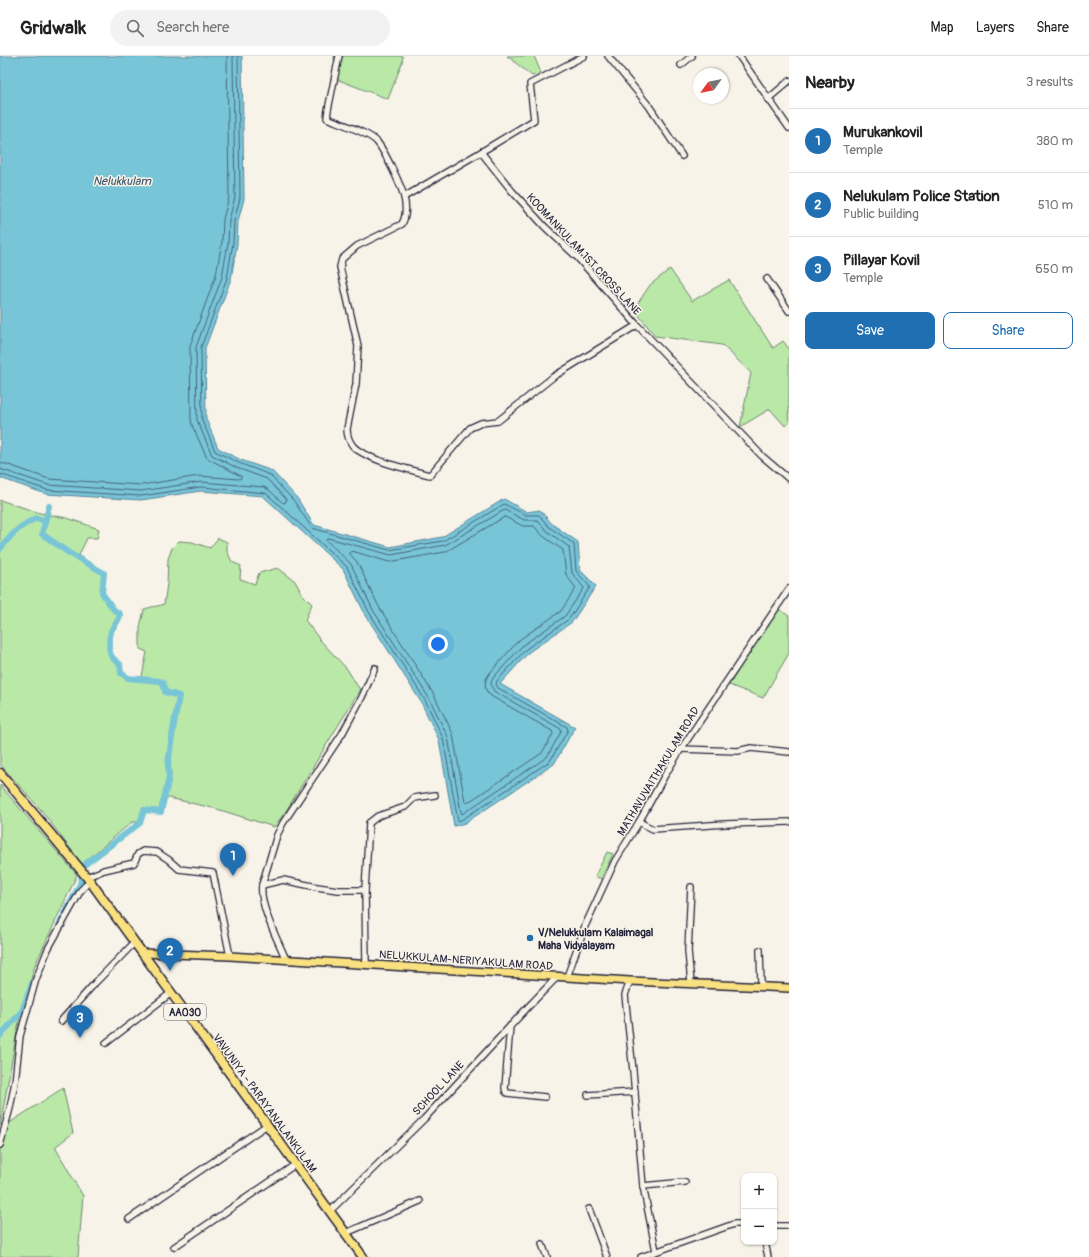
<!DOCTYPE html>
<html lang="en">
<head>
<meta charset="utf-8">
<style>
  body { margin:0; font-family:Pangolin,sans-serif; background:#f2f2f2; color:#222 }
  .controls { position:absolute; right:12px; bottom:12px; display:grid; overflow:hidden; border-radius:8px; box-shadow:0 1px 3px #0004 }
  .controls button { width:36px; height:36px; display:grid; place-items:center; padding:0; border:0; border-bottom:1px solid #e0e0e0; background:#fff; color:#222; font:20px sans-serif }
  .compass { position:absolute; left:693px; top:12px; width:36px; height:36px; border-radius:50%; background:#fff; box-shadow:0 1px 3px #0004; rotate:237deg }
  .you { position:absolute; left:438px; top:588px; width:14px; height:14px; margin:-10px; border:3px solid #fff; border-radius:50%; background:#1a73e8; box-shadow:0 0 0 6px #1a73e833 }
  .badge { display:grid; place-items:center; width:26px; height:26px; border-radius:50%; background:#1f6fb2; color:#fff; font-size:13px; font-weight:700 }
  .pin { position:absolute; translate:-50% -33px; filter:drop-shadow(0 1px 2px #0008) }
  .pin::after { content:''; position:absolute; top:21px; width:14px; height:12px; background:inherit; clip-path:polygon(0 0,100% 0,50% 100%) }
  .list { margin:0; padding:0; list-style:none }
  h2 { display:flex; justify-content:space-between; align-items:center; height:52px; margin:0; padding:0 16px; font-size:17px }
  h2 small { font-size:13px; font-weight:400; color:#767676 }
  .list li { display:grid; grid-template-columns:26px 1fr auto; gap:12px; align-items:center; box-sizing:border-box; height:64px; padding:0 16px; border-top:1px solid #e0e0e0 }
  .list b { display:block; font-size:15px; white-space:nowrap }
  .list p { margin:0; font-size:13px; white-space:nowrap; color:#767676 }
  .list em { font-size:13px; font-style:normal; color:#767676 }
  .actions { display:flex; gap:8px; padding:12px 16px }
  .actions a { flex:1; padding:9px 0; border:1px solid #1f6fb2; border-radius:8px; text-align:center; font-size:14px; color:#1f6fb2 }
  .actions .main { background:#1f6fb2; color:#fff }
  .icon { flex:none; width:22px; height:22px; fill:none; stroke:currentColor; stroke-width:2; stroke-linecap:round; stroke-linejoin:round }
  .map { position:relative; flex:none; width:789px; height:1201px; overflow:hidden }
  header { display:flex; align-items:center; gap:24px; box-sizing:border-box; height:56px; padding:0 20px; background:#fff; border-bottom:1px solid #e0e0e0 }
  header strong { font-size:19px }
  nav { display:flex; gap:22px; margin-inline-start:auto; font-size:14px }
  .search { width:280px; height:36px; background:#f2f2f2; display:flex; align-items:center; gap:10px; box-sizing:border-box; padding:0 14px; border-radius:22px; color:#767676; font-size:15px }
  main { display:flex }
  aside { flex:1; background:#fff }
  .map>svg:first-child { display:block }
  .green { fill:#b9e8a7; stroke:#6e8571 }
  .water { fill:#79c5d8; stroke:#568499 }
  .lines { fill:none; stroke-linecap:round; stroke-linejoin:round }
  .shore { stroke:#45637a; stroke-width:1 }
  .canal { stroke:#79c5d8; stroke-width:6 }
  .minor-casing { stroke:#22223b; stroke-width:8 }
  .major-casing { stroke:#22223b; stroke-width:10 }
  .highway-casing { stroke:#22223b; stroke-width:11 }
  .minor { stroke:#f7f3e8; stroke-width:5.5 }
  .major { stroke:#f9e181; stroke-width:7 }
  .highway { stroke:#f9e181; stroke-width:8 }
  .poi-dot { fill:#1f6fb2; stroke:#f7f3e8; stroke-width:1.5 }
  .labels { text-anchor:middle; stroke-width:3; stroke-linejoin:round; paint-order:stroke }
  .shield { fill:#f7f3e8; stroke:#62616f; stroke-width:1 }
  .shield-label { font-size:10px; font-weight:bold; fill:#22223b }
  .street-label { font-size:11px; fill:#22223b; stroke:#f7f3e8 }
  .poi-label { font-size:11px; font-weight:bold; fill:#22223b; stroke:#f7f3e8; text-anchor:start }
  .water-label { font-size:12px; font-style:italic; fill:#3c536a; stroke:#f7f3e8 }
</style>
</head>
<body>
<header>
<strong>Gridwalk</strong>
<div class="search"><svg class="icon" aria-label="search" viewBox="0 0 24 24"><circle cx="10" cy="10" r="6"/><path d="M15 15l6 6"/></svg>Search here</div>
<nav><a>Map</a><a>Layers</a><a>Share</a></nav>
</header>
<main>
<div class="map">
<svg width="789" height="1201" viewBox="0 0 789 1201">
  <rect width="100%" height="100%" fill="#f7f3e8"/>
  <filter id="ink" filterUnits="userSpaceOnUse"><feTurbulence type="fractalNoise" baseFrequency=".025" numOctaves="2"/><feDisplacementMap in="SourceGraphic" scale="8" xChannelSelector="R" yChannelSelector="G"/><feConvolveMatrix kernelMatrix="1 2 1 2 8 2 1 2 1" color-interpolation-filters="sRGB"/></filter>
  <g filter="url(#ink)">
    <g class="green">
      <polygon points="334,0 403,0 402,7 388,43 336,23"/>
      <polygon points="507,0 534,0 541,17 532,20"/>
      <polygon points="670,213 692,245 729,224 773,292 783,285 789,293 789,357 788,357 789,367 785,370 770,353 740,371 751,317 722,289 655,280 634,253 650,229"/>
      <path d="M0,444L40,457L67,462L99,473L97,482H87L79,499L103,518L101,538L111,553L118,559C111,572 103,589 112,604C113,606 116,608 118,610C122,614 124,619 127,623L141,625L147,596L140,593V571L144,554C150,550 157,551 164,548L167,528L168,503L172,492L179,485L192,486L210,492L218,482L227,486V495L232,506L241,510L240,523L255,528L259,517L278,512L295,525L302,538L312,548L305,564L320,584L347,613L360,634L286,755L274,771L217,753L169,742H162L159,754L142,752L139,766H132L82,808L41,754L0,708Z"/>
      <polygon points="777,552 789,560 789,597 763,642 729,629"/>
      <polygon points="0,729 77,819 35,909 19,965 0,1070"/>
      <polygon points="607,796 613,798 601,823 595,820"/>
      <polygon points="63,1032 73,1077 55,1091 83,1140 78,1201 0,1201 0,1073"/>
    </g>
    <polygon class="water" points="0,0 242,0 244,143 238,165 237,188 231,223 205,292 206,363 218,392 241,404 272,415 297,442 314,469 390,491 442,481 504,443 527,456 540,454 552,468 578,486 580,514 596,530 572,566 529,596 500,628 575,671 554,708 465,767 454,770 439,684 421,646 365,558 343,513 263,440 201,435 141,444 46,438 0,422"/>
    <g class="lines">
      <g class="shore">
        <polyline points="0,407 6,408 49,423 141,429 199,420 239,423 241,422 241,420 207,402 192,369 191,363 190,290 216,219 222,186 223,163 229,141 227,0"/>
        <polyline points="0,413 48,429 141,435 201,426 264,431 269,434 283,447 286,446 286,443 267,423 237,412 212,399 197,364 196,291 222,221 228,187 229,164 235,141 233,0"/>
        <polyline points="0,418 47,434 141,440 201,431 266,437 347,511 369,556 425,644 443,682 458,765 463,763 550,705 568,674 567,671 498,632 496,628 497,625 526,593 569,563 590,531 576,515 574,488 549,471 539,459 526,459 504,448 443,485 389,494 312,472 294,445 270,419 239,407 215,395 202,364 201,291 227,222 233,187 234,165 240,142 238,0"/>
        <path d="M505,454L524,464H537L547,475L569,491L572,517L584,532L565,560L523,589L493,622C490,627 491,631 495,636L561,673V676L547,701L462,758L461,756L448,681L429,642L373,554L351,508L326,484L328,482L391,499L445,489Z"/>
        <polygon points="505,461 523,470 534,470 543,480 563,494 566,519 576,532 561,555 519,584 489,618 486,623 485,630 487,636 491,640 552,675 553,678 542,697 467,747 465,746 453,678 434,639 379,551 357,506 349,497 352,495 389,506 445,496"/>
      </g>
      <g class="canal">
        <path d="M49,450L42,478L69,497L104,517L102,537L114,554L120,558C120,565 114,569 111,575C109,582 108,595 112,601C114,604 117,606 120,608L121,617L128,622L160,625L163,626L165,636L179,640L173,674L168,708L169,721L161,756L144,754L140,767L84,809L80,828L59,869"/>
        <path d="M0,493C11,479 20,469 37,462L45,465"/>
        <polyline points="0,980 22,955 33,925"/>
      </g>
      <g class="minor-casing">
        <g id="minor">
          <path d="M339,0L328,54L327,62C339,67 370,77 377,86C384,94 402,131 404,141C406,150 406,161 402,168L357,190L342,203L340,211L358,290L356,328L347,373C347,379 349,385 353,390C366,404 411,414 430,419L470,372L481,367L498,365L553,321L637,269"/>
          <polyline points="584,0 530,28 534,64 481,96 512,135 545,171 577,201 637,269 762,400 789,423"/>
          <polyline points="608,0 649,50 682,100"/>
          <polyline points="739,0 789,72"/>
          <polyline points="681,9 692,0"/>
          <polyline points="768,43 789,25"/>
          <polyline points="404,141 481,96"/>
          <polyline points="767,223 789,255"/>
          <polyline points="681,693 738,695 751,692 789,696"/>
          <polyline points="639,766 653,773 725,768 789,766"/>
          <polyline points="87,821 104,814 134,807 138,798 143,795 157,796 169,804 179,813 213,817 230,900"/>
          <polyline points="262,829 283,824 317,831 338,834 365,834"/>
          <polyline points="760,894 761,930"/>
          <path d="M286,904C278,884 259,850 262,829L277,779L283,767L342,678L362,641L375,612"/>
          <polyline points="366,908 365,834 369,767 378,760 405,751 414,742 435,739"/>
          <polyline points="567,921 585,870 615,805 639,766 665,719 681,693 789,533"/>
          <polyline points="630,925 625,939 633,1015 643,1130 656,1195"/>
          <polyline points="691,927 688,895 691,831"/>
          <polyline points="61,965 95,927 134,887"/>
          <polyline points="510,970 505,1032 506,1036 507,1037 545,1041"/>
          <polyline points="106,987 171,937"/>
          <polyline points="588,1039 635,1036"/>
          <polyline points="0,1089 10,1052 15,1026 20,980 36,923 48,893 81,834 90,825"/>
          <polyline points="643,1130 685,1126"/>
          <polyline points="589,1153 607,1201"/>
          <polyline points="330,1155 424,1063 528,951 558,920"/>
          <polyline points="129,1163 267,1069"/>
          <polyline points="774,1170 789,1170"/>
          <polyline points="346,1177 420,1145"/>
          <polyline points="765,1186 768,1201"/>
          <polyline points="542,1188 547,1201"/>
          <polyline points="174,1191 296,1108"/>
          <polyline points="641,1201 734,1168 744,1168"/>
        </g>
      </g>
      <g class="major-casing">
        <polyline id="major" points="142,897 230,900 630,925 789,932"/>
      </g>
      <g class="highway-casing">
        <polyline id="highway" points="0,717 90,825 363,1201"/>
      </g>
      <use href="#minor" class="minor"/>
      <use href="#major" class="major"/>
      <use href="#highway" class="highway"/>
    </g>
  </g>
  <circle class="poi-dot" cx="530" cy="882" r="4"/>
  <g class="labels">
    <rect class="shield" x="164" y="948" width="42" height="16" rx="3"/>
    <g class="shield-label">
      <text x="185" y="960">AA030</text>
    </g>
    <g class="street-label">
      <text transform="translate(584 198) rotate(47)" y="4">KOOMANKULAM 1ST CROSS LANE</text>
      <text transform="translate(658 715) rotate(-59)" y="4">MATHAVUVAITHAKULAM ROAD</text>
      <text transform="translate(466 904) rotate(4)" y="4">NELUKKULAM-NERIYAKULAM ROAD</text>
      <text transform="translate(438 1032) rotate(-47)" y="4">SCHOOL LANE</text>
      <text transform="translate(265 1047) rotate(54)" y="4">VAVUNIYA - PARAYANALANKULAM</text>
    </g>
    <g class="poi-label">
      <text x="538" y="880">V/Nelukkulam Kalaimagal<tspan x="538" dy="13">Maha Vidyalayam</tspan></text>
    </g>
    <g class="water-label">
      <text x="122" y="129">Nelukkulam</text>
    </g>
  </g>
</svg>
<div class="controls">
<button>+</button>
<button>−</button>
</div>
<svg class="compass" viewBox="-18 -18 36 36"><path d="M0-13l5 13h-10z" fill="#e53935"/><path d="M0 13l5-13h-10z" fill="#767676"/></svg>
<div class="you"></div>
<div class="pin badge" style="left:233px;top:820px">1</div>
<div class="pin badge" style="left:170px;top:915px">2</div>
<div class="pin badge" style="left:80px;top:982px">3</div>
</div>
<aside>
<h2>Nearby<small>3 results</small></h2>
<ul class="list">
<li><span class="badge">1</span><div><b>Murukankovil</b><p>Temple</p></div><em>380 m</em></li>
<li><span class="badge">2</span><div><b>Nelukulam Police Station</b><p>Public building</p></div><em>510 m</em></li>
<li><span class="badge">3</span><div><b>Pillayar Kovil</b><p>Temple</p></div><em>650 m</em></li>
</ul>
<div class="actions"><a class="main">Save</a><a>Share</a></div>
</aside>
</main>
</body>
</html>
